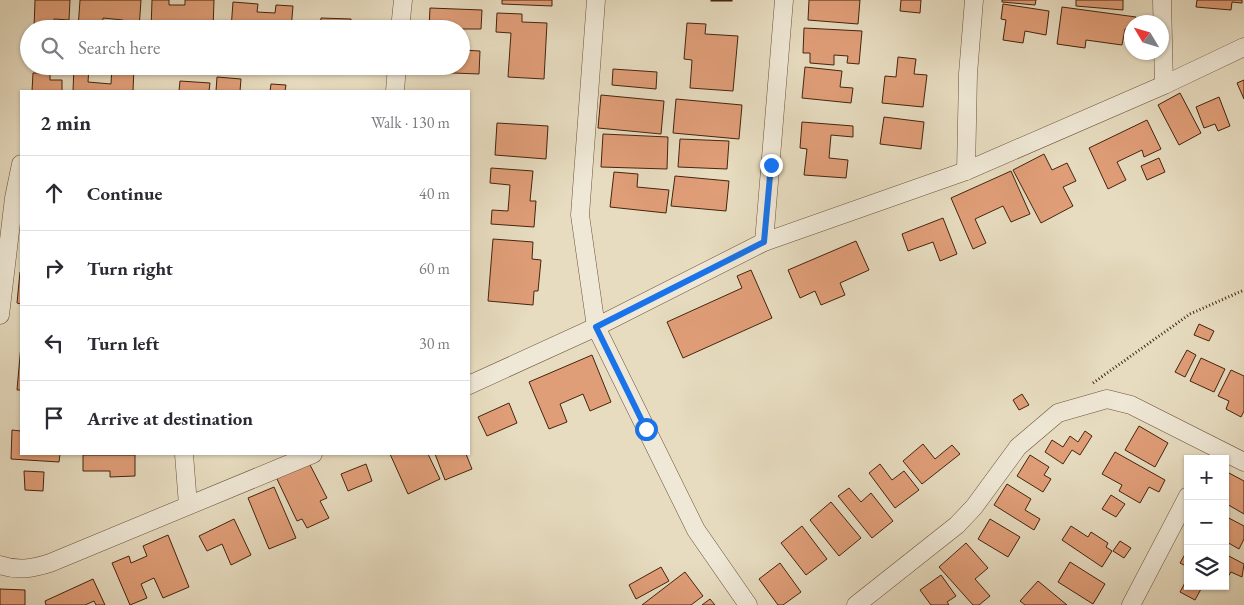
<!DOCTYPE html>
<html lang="en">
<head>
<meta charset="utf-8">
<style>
  body { margin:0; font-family:"EB Garamond",serif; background:#f7f7f7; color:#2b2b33 }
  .controls { position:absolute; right:15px; bottom:15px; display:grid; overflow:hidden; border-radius:0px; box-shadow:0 1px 4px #0004 }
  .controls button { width:45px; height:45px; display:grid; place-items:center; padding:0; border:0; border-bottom:1px solid #e1e1e2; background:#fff; color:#2b2b33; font:25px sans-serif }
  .compass { position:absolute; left:1124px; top:15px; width:45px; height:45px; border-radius:50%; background:#fff; box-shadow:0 1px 4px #0004; rotate:308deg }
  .stop { position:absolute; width:15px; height:15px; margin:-11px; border:4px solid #1a73e8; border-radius:50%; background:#fff }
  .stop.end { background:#1a73e8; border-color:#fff; box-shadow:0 1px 5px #0008 }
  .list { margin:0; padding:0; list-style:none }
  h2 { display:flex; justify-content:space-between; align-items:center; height:65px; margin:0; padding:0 20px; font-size:21px }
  h2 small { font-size:16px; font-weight:400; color:#7c7c81 }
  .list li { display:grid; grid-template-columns:32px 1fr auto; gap:15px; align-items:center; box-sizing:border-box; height:75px; padding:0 20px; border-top:1px solid #e1e1e2 }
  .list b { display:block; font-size:19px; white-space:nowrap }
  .list em { font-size:16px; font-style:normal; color:#7c7c81 }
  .icon { flex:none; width:28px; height:28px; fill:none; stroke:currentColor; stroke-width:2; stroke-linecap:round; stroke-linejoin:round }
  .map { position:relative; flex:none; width:1244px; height:605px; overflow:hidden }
  .search { position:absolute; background:#fff; box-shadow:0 1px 4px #0004; left:20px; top:20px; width:450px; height:55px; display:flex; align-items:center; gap:12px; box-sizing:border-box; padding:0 18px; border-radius:28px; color:#7c7c81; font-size:19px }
  .panel { position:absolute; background:#fff; box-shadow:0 1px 4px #0004; left:20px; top:90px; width:450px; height:365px; border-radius:0px }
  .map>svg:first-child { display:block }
  .building { fill:#e09e78; stroke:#44240d }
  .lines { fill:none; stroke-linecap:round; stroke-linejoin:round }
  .street-casing { stroke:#6d523a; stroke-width:19 }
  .path { stroke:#44240d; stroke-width:3; stroke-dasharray:1 2.5; stroke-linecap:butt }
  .street { stroke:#efe8d6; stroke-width:18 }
  .route { stroke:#1a73e8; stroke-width:6 }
</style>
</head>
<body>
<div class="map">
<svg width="1244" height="605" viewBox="0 0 1244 605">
  <rect width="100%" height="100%" fill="#e7dcc0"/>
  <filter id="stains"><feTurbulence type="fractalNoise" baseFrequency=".004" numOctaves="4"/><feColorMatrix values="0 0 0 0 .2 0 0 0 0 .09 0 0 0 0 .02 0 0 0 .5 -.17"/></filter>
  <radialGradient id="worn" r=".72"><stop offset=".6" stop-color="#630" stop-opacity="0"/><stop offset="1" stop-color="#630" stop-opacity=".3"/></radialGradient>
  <g class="building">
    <polygon points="35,0 70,0 69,20 54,19 53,29 34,29"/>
    <polygon points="80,0 141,0 139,29 122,29 123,20 103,18 102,29 78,29"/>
    <polygon points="152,0 169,0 169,5 185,5 185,0 214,0 213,29 182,29 182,27 169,26 169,29 151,29"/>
    <polygon points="502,0 552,0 552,6 502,4"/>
    <rect x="711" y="0" width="21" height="1"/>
    <polygon points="809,0 860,0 858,24 808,20"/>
    <polygon points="901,0 921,0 920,13 900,11"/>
    <polygon points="1002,0 1036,0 1035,5 1002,2"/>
    <polygon points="1076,0 1123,0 1123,10 1076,6"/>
    <polygon points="1197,0 1242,0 1242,3 1232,2 1231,10 1196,7"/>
    <polygon points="233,2 258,4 257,12 275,13 276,5 293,6 291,29 231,29"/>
    <polygon points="1003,4 1049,11 1046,35 1025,31 1023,43 1003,40 1006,20 1001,19"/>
    <polygon points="1062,7 1136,17 1135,22 1132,22 1132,30 1125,29 1122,45 1086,40 1085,48 1057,44"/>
    <polygon points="430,8 482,10 481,29 429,29"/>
    <polygon points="497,13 522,14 522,22 547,23 544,79 508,77 511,33 496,32"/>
    <polygon points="321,18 351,19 351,29 320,29"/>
    <polygon points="687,23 706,24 705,34 738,36 733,91 690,88 692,60 684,59"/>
    <polygon points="804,28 862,31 859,64 847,63 848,56 834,55 834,65 810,63 810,53 803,53"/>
    <polygon points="461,50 480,51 479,74 427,72 427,66 461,66"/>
    <polygon points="898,57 916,59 914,74 927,75 923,107 882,103 885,76 896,77"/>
    <polygon points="74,66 89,67 88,82 111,84 112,66 134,66 133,91 73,91"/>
    <polygon points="805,67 842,71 840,87 853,88 851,103 802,98"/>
    <polygon points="613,69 657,72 656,89 612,85"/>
    <polygon points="33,73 50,73 50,80 62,80 62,91 32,91"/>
    <polygon points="217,77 241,79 240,91 216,91"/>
    <polygon points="1244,80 1244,99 1237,83"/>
    <polygon points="180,81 210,83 209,91 179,91"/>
    <polygon points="271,84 286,85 285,91 270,91"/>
    <polygon points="1180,93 1201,133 1179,145 1158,105"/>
    <polygon points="601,95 664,101 661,134 598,128"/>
    <polygon points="1219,97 1230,126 1218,131 1215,124 1204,128 1196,107"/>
    <polygon points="676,99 742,105 739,139 673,133"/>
    <polygon points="884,117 924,122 921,149 880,144"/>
    <polygon points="1147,120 1161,149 1144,157 1142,150 1117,162 1126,180 1108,189 1089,148"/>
    <polygon points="802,122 853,126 853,137 831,135 829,158 848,160 846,178 804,175 807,149 800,148"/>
    <polygon points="497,123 548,126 546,159 495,155"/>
    <polygon points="603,134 668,137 667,169 601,167"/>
    <polygon points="680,139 729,141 727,169 678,167"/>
    <polygon points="1044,154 1052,170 1067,163 1076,181 1063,187 1073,206 1041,223 1013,170"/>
    <polygon points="1159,158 1165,172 1147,180 1141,166"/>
    <polygon points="491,168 533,171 530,201 536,201 534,227 491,224 492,210 508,211 510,185 490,183"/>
    <polygon points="1011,171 1030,214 1011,222 1003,206 975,219 986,243 973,249 951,198"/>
    <polygon points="614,172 638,174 637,187 669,190 666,213 610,207"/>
    <polygon points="675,176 729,181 726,211 671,206"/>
    <polygon points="943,218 957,254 940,261 933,242 908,251 902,234"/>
    <polygon points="493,239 533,242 532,259 541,260 538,291 534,291 533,305 488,301"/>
    <polygon points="856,241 869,270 840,283 845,295 821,305 815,291 800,298 788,270"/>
    <polygon points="751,270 772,318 683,358 667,322 742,288 737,276"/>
    <polygon points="20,272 21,272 21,304 17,303"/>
    <polygon points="1199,324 1214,331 1209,341 1194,335"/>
    <polygon points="21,345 21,390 17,390"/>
    <polygon points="1187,350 1196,355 1185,377 1175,372"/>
    <polygon points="592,355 611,402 590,411 583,394 560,404 567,422 549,429 529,382"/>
    <polygon points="1201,358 1225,369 1214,392 1190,381"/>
    <polygon points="1231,370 1244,376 1244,411 1241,417 1226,409 1229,401 1218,396"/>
    <polygon points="1022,394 1029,405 1019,410 1013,400"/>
    <polygon points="509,403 517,423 487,436 478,417"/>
    <polygon points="1139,426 1168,443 1155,467 1125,450"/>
    <polygon points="12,430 21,431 21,454 60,454 59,462 11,459"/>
    <polygon points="1085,431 1092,436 1080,455 1072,450 1063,464 1045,452 1052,440 1063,447 1070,436 1078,442"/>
    <polygon points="923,444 935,459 952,445 960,454 922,484 903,461"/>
    <polygon points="1115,452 1165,480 1159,492 1149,487 1140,503 1119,491 1122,485 1102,474"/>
    <polygon points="390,454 428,454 440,479 408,494"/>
    <polygon points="435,454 466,454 472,469 445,480"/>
    <polygon points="83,455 135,455 135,476 110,477 110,471 83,471"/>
    <polygon points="1030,455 1049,467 1044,475 1051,479 1043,492 1017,476"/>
    <polygon points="308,461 327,498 320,501 329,518 307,528 302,519 297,521 276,477"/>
    <polygon points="366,464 372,481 348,491 341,474"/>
    <polygon points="880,464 892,480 904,471 919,490 895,508 869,473"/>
    <polygon points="24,471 44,472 43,491 25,490"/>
    <polygon points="1229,473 1244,481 1244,514 1225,503 1225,480"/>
    <polygon points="1007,484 1031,499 1025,510 1040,519 1034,530 994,505"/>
    <polygon points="274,487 296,538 269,549 248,498"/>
    <polygon points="849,488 861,502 871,493 893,521 872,538 838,496"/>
    <polygon points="1111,495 1125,504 1116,517 1102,509"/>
    <polygon points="831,502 861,538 839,556 810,520"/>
    <polygon points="1225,516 1244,526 1244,539 1239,549 1225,541"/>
    <polygon points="234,519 251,555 231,565 222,544 207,551 199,536"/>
    <polygon points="990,519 1020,537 1008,557 978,539"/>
    <polygon points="802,526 827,559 806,575 781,543"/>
    <polygon points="1071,526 1088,537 1091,532 1108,543 1106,547 1112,551 1102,567 1062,540"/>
    <polygon points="168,535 189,587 163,598 154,578 141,584 147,598 130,605 112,563 129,556 131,563 147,556 143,546"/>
    <polygon points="1120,541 1131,548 1124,558 1113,551"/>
    <polygon points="966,543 988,568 975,579 990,596 979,605 973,605 939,567"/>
    <polygon points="1188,549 1188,567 1180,563"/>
    <polygon points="1225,554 1244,564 1242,577 1231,572 1225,581"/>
    <polygon points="1070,562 1105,584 1093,604 1058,582"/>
    <polygon points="780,563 801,592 783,605 778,605 759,579"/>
    <polygon points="661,567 669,581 636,599 629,585"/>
    <polygon points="685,572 703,596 691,605 642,605"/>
    <polygon points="941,575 956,596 947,602 949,605 931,605 920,590"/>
    <polygon points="93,579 105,605 96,605 94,601 85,605 46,605 45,601"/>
    <polygon points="1038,581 1067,605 1025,605 1020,601"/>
    <polygon points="1186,581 1188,586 1201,589 1195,600 1180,592"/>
    <polygon points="0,589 25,590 25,605 0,605"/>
    <polygon points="710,599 715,605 702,605"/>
  </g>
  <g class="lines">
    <g class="street-casing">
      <g id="street">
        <polyline points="596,0 580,215 596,327 696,530 748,605"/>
        <polyline points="1162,0 1164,85"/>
        <polyline points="400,29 403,0"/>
        <polyline points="395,91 397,66"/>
        <polyline points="966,171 968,74 974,0"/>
        <polyline points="764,242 784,0"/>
        <polyline points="0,315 14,198 21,164"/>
        <polyline points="469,385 596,327 764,242 966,171 1164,85 1244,47"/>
        <polyline points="184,454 188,505"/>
        <path d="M0,565C18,571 31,569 50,563L313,454"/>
        <polyline points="856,605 957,525 974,507 1018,447 1058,413 1107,399 1131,405 1244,462"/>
        <polyline points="1131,605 1188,496"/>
      </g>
    </g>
    <polyline class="path" points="1093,383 1190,314 1244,290"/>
    <use href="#street" class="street"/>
  </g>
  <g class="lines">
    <polyline class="route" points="646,429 596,327 764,242 771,165"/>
  </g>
  <rect width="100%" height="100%" filter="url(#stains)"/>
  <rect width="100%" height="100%" fill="url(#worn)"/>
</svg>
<div class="controls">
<button>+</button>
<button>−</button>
<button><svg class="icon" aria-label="layers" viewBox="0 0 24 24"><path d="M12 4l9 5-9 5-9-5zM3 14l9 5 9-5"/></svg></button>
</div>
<svg class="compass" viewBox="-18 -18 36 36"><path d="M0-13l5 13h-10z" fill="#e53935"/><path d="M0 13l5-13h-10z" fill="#7c7c81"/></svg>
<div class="stop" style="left:646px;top:429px"></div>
<div class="stop end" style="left:771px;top:165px"></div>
<div class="search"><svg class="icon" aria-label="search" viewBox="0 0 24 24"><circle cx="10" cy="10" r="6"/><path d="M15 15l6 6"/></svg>Search here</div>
<section class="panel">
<h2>2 min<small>Walk · 130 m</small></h2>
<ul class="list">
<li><svg class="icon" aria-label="ahead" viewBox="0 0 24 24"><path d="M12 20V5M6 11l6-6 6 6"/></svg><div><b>Continue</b></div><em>40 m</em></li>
<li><svg class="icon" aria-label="right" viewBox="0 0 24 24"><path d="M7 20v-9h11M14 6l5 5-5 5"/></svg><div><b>Turn right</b></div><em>60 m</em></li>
<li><svg class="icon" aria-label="left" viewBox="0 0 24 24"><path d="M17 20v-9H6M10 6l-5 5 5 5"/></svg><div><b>Turn left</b></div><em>30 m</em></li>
<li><svg class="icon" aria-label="arrive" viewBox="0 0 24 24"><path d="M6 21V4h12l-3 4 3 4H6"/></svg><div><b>Arrive at destination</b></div></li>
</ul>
</section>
</div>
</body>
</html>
